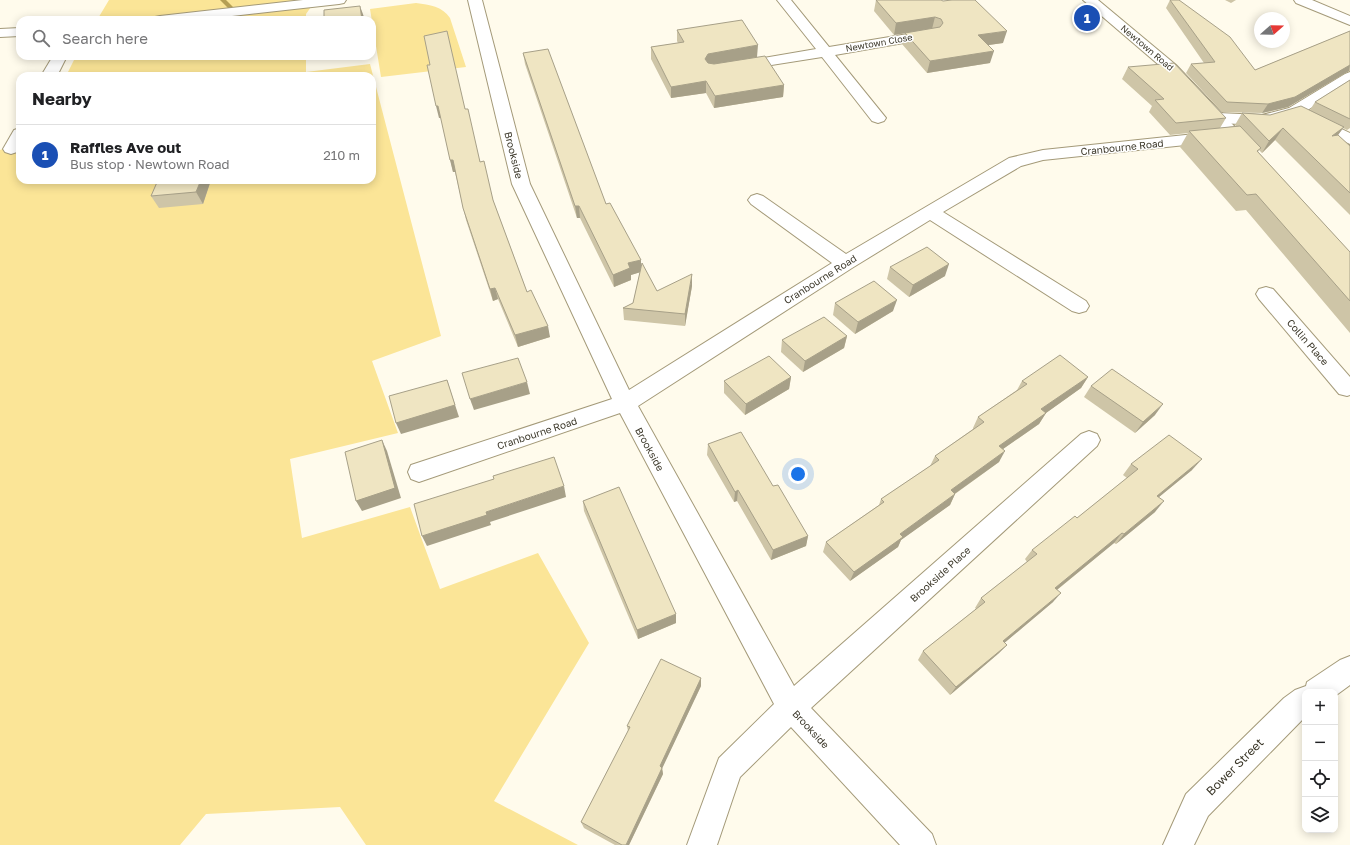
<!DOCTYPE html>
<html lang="en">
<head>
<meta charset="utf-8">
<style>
  body { margin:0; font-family:"Golos Text",sans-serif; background:#f6f6f6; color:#202124 }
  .controls { position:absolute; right:12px; bottom:12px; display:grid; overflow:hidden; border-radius:8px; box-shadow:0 2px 10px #0003 }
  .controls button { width:36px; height:36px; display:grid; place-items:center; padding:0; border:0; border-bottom:1px solid #e0e0e0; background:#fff; color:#202124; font:20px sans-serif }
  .compass { position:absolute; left:1254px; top:12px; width:36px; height:36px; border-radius:50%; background:#fff; box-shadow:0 2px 10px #0003; rotate:70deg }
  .you { position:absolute; left:798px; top:474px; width:14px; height:14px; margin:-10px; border:3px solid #fff; border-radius:50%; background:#1a73e8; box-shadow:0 0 0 6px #1a73e833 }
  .badge { display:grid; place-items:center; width:26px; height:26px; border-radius:50%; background:#2563eb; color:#fff; font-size:13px; font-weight:700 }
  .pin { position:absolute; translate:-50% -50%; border:2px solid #fff; box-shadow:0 1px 4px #0006 }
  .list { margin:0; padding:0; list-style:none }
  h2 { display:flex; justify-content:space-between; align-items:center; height:52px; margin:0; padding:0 16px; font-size:17px }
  h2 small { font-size:13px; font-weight:400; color:#757577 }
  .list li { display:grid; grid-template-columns:26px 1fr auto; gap:12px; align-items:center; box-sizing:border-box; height:60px; padding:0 16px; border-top:1px solid #e0e0e0 }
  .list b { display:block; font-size:15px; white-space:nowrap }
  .list p { margin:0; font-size:13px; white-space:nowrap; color:#757577 }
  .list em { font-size:13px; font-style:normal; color:#757577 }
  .icon { flex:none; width:22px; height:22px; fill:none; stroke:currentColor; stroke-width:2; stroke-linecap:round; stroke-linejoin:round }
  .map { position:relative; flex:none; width:1350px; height:845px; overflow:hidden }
  .search { position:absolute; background:#fff; box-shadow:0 2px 10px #0003; left:16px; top:16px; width:360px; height:44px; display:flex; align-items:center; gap:10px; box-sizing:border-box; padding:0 14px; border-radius:12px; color:#757577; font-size:15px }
  .panel { position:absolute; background:#fff; box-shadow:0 2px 10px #0003; left:16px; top:72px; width:360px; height:112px; border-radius:12px }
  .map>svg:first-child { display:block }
  .green { fill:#fbe597 }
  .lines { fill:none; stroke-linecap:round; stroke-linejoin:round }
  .stream { fill:#b59f54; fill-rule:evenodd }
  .minor-casing { stroke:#a49a79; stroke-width:2 }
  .major-casing { stroke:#a49a79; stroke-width:2 }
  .minor { fill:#fff; fill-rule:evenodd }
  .major { fill:#fff; fill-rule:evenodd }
  .wall { fill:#cec5a7 }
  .shaded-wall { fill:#a7a088 }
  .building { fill:#efe5c2; stroke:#a7a088 }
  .labels { text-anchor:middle; stroke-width:3; stroke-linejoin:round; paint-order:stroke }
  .far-street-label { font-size:9px; fill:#3b3729; stroke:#fff }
  .street-label { font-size:10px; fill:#3b3729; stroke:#fff }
  .near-street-label { font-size:12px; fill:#3b3729; stroke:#fff }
</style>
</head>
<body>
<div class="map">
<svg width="1350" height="845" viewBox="0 0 1350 845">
  <rect width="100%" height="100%" fill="#fffbec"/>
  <g class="green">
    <polygon points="109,0 318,0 316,0 306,14 306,20 97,20"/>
    <path d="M416,3C430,5 442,6 450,18L466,67L381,77L370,9Z"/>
    <polygon points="76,56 306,56 306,72 370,64 441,336 372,361 398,433 290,459 302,538 410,507 440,589 538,553 589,643 494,801 578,845 366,845 340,807 206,814 180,845 0,845 0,150 20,143 20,180 372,180 372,76 66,76"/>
  </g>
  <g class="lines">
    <polygon class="stream" points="220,0 226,0 237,11 237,13 233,13"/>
    <g class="minor-casing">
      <g id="minor">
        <polygon points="303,0 346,0 344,3 339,4 197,20 153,20 155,17 160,16"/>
        <polygon points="468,0 482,0 530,184 629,390 832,263 751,204 748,200 751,196 757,194 763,196 846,254 1009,158 1043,150 1214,132 1220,134 1222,137 1220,140 1214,142 1043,160 1021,166 943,212 1086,301 1089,306 1086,311 1079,313 1072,311 930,220 852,268 638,406 794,686 1081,434 1089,431 1097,434 1100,440 1097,446 811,708 932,834 936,845 900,845 791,727 740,777 717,845 687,845 719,758 774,704 620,413 419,482 411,479 408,472 411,465 612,399 512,184"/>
        <polygon points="777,0 791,0 829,47 932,30 937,31 939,34 937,37 932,38 835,55 886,118 884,121 878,123 872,121 822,57 740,70 735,69 733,66 735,63 816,49"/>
        <polygon points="1294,0 1312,0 1350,16 1350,25 1296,3"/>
        <polygon points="20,28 20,36 0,37 0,29"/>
        <polygon points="53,56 67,56 57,76 41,76"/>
        <polygon points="1350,72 1350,84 1301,114 1262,125 1218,123 1212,121 1210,118 1212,115 1218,113 1262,115 1289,108 1345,74"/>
        <polygon points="1312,115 1350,133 1350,144 1306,123 1304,120 1306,117"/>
        <polygon points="20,128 20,148 17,152 11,154 5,152 3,149 14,130"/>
        <polygon points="1266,287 1273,289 1350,377 1350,395 1347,396 1339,394 1259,299 1256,294 1259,289"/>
        <polygon points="1350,656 1350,685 1335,696 1335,692 1305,692 1305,717 1208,816 1194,845 1163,845 1186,794 1284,698 1295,690 1306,686 1307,682 1340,660"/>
      </g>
    </g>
    <g class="major-casing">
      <polygon id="major" points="1083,0 1098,0 1176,65 1253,146 1255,149 1253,152 1247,154 1241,152 1166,71"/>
    </g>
    <use href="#minor" class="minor"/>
    <use href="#major" class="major"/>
  </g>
  <g class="wall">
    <polygon points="876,0 943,1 1003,43 988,45 990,63 927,73 902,44 905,33 894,35 874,11"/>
    <polygon points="1170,0 1179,0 1255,70 1350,31 1350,71 1349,71 1288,107 1262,113 1222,112 1186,73 1191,64 1204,63 1166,8"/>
    <polygon points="1225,0 1236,0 1231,3"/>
    <polygon points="677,30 757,57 784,85 783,97 714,108 706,93 671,98 651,59 651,47 678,43 677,41"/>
    <polygon points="523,53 606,204 641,260 641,268 657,291 692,286 685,326 624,320 623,308 633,303 640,272 631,275 631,280 614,287 580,218 577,218 525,64"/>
    <polygon points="1128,67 1226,118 1220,128 1236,126 1235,125 1242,113 1270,115 1310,110 1315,102 1350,80 1350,128 1347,130 1343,128 1338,135 1350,146 1350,215 1275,140 1262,153 1259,150 1258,152 1350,252 1350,333 1246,210 1236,211 1180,147 1188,133 1170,135 1149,112 1152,106 1122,79"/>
    <polygon points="465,109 480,162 493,200 527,292 550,337 518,347 498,299 493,301 466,220 455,172 453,172 441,118 439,118"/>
    <polygon points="158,180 211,180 203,204 159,208 151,196"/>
    <polygon points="890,267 945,276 909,297 887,279"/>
    <polygon points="835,303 893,311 855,334 833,315"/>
    <polygon points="847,336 844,348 803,372 781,352 782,340"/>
    <polygon points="791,377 789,389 745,415 724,393 724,381"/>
    <polygon points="1088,377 1081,388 1046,413 1039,424 1003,449 999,462 955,494 950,505 901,540 898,547 850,581 823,552 826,542 879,505 881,499 930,466 935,456 973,429 973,428 978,417 1017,390 1022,381"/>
    <polygon points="1091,386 1155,415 1135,433 1084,397"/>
    <polygon points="708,444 773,486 808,536 806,546 771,560 737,501 734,502 707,455"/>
    <polygon points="1131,464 1192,470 1159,497 1155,512 1116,544 1114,543 1057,590 1053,602 1004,643 1007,645 999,653 950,695 918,660 923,651 976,609 975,608 981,598 1027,562 1025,559 1032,550 1077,518 1127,478 1123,475"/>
    <polygon points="583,501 676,623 638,639 584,511"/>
    <polygon points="701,678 701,686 662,768 663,774 629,845 615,845 584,828 581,822 628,731 627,726"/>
  </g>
  <g class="shaded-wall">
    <polygon points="360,6 364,17 364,20 362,20"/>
    <polygon points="935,17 932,29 894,35 896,23"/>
    <polygon points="1007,31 1003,43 975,47 978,35"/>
    <polygon points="758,45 757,57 708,66 705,59 708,54"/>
    <polygon points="994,51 990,63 927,73 930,61"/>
    <polygon points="1350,65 1349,71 1288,107 1262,113 1268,104"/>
    <polygon points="706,81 706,93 671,98 671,87"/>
    <polygon points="784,85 783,97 714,108 715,96"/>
    <polygon points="436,106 438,106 441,118 439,118"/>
    <polygon points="1344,127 1335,139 1332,136"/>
    <polygon points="1283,128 1275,140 1262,153 1269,141"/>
    <polygon points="450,160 453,160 456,172 453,172"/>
    <polygon points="201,180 211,180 203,204 196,192"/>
    <polygon points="575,206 579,206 580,218 577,218"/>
    <polygon points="641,260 641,272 631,275 631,280 614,287 613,275 628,263"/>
    <polygon points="949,264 945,276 909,297 913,285"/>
    <polygon points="692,274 692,286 685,326 685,314"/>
    <polygon points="495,288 498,299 493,301 490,289"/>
    <polygon points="897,300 893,311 855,334 858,322"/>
    <polygon points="548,326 550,337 518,347 515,335"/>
    <polygon points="847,336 844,348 803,372 805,361"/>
    <polygon points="791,377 789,389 745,415 746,404"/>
    <polygon points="1088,377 1081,388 1046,413 1039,424 993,456 999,446 1041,409"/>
    <polygon points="447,380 459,417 401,434 396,423"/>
    <polygon points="527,382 530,394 474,410 470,399"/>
    <polygon points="1163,404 1155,415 1135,433 1143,422"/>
    <polygon points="382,440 387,451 401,498 362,511 356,501"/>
    <polygon points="1005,451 999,462 946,500 951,490"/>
    <polygon points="1202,459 1192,470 1148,506 1157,496"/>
    <polygon points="564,486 566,497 490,522 491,525 427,546 422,536 486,512"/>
    <polygon points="738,490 737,501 734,502 735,492"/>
    <polygon points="955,494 950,505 901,540 898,547 850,581 854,572 900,534"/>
    <polygon points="1164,501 1155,512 1116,544 1124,534"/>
    <polygon points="1122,533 1114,543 1048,597 1055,588"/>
    <polygon points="808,536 806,546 771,560 773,550"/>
    <polygon points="1061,593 1053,602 996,650 1003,641"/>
    <polygon points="676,614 676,623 638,639 637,630"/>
    <polygon points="1007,645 999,653 950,695 956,687"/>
    <polygon points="701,678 701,686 660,773 660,766"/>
    <polygon points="662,768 663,774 629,845 626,845"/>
  </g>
  <g class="building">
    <polygon points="876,0 941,0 943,1 952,0 975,0 1007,31 978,35 994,51 930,61 905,33 940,27 943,23 941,19 935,17 896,23"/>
    <polygon points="1170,0 1179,0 1230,37 1255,70 1350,31 1350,65 1295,97 1268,104 1227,102 1191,64 1215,62"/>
    <polygon points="360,6 362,20 324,20 324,10"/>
    <polygon points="742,20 758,45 708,54 705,59 708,63 714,64 765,56 784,85 715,96 706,81 671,87 651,47 684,42 677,30"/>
    <polygon points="447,31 465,109 468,109 480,162 484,161 493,200 527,292 531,290 548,326 515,335 495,288 490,289 463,208 453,160 450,160 438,106 436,106 427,65 430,65 424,36"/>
    <polygon points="548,49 606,204 610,203 641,260 628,263 630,268 613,275 579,206 575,206 523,53"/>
    <polygon points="1174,63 1226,118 1176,123 1155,100 1164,99 1128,67"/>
    <polygon points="1350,80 1350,119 1315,102"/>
    <polygon points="1301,106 1344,127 1332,136 1338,135 1350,146 1350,193 1283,128 1269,141 1242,113 1270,115"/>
    <polygon points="1240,126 1261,148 1257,151 1350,252 1350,301 1256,194 1247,195 1189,131"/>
    <polygon points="158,180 201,180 196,192 151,196"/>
    <polygon points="927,247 949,264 913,285 890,267"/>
    <polygon points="642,263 657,291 692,274 685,314 623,308 633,303"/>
    <polygon points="874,281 897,300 858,322 835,303"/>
    <polygon points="824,317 847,336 805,361 782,340"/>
    <polygon points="1060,355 1088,377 1041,409 1046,413 999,446 1005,451 951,490 955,494 900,534 903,537 854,572 826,542 884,502 881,499 939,460 935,456 984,422 978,417 1027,384 1022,381"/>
    <polygon points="769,356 791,377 746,404 724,381"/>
    <polygon points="518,358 527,382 470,399 462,373"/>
    <polygon points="1112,369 1163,404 1143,422 1091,386"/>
    <polygon points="447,380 455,405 396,423 389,396"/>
    <polygon points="741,432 773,486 778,485 808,536 773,550 738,490 735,492 708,444"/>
    <polygon points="1169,435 1202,459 1157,496 1164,501 1124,534 1122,533 1055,588 1061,593 1003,641 1007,645 956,687 923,651 985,602 981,598 1037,554 1032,550 1075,516 1077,518 1138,469 1131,464"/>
    <polygon points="382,440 395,488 356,501 345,452"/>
    <polygon points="554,457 564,486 486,512 487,515 422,536 414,504 494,479 493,476"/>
    <polygon points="619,487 676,614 637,630 583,501"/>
    <polygon points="661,659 701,678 660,766 662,768 626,845 622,845 581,822 630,727 627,726"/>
  </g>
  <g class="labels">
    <g class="far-street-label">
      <text transform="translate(879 43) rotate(-10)" y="3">Newtown Close</text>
      <text transform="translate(1147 48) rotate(40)" y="3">Newtown Road</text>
    </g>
    <g class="street-label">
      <text transform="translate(1122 147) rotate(-6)" y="4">Cranbourne Road</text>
      <text transform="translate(514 155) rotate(76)" y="4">Brookside</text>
      <text transform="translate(820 279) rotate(-32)" y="4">Cranbourne Road</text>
      <text transform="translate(1308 342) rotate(49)" y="4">Collin Place</text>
      <text transform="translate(537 433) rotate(-18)" y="4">Cranbourne Road</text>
      <text transform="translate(650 449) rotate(61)" y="4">Brookside</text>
      <text transform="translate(940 574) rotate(-42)" y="4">Brookside Place</text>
      <text transform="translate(811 729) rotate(47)" y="4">Brookside</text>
    </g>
    <g class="near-street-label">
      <text transform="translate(1235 767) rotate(-45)" y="4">Bower Street</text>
    </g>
  </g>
</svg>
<div class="controls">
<button>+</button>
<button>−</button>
<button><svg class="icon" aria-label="locate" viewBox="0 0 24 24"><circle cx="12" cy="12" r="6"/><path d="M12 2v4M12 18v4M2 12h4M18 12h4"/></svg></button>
<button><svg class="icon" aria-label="layers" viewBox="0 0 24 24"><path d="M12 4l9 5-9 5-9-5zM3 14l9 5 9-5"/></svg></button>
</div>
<svg class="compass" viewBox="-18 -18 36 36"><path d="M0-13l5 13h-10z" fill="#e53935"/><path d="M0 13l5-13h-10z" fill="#757577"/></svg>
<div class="you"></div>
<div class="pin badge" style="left:1087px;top:18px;background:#1a4fb4">1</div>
<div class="search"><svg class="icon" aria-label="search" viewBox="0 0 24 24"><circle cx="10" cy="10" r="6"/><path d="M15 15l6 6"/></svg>Search here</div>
<section class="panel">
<h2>Nearby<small></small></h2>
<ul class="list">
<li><span class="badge" style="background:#1a4fb4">1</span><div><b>Raffles Ave out</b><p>Bus stop · Newtown Road</p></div><em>210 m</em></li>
</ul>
</section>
</div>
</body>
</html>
